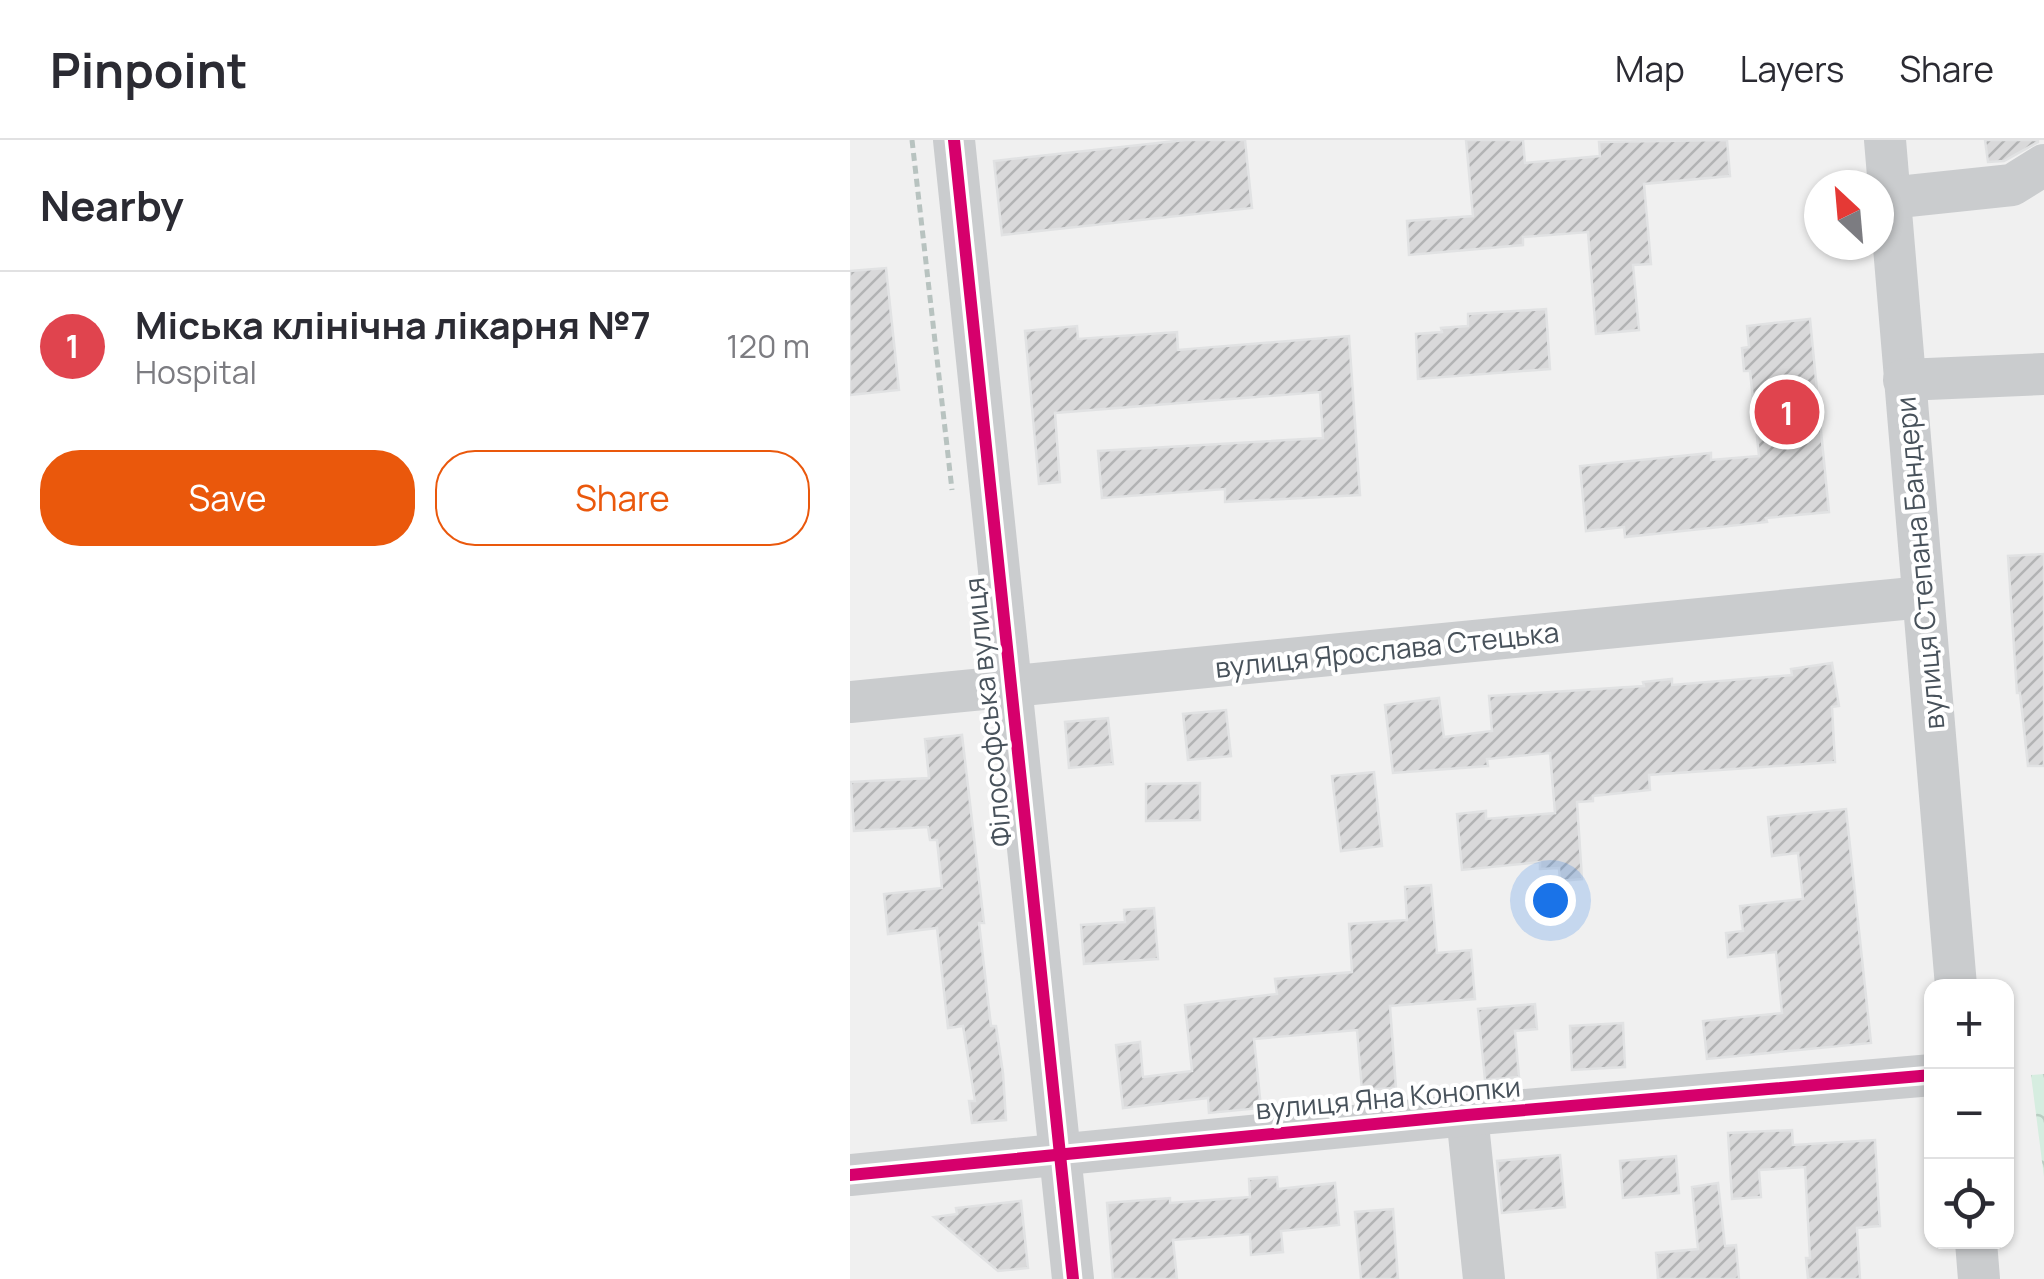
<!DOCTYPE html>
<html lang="en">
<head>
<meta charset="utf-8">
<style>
  body { margin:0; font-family:Manrope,sans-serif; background:#f7f7f7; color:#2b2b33 }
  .controls { position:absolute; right:30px; bottom:30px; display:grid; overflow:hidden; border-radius:20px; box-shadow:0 2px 8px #0004 }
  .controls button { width:90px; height:90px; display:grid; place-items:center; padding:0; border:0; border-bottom:2px solid #e1e1e2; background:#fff; color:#2b2b33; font:50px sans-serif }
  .compass { position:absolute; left:954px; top:30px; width:90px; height:90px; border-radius:50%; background:#fff; box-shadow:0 2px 8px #0004; rotate:334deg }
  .you { position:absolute; left:700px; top:760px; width:35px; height:35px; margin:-25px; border:8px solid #fff; border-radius:50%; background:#1a73e8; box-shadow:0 0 0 15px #1a73e833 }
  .badge { display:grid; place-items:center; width:65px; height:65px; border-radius:50%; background:#ea580c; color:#fff; font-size:32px; font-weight:700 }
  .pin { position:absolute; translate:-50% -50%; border:5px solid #fff; box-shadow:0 2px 10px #0006 }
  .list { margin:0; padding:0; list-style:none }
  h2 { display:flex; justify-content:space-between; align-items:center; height:130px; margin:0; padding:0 40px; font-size:42px }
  h2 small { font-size:32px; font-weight:400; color:#7c7c81 }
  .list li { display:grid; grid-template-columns:65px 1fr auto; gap:30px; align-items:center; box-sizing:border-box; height:150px; padding:0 40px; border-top:2px solid #e1e1e2 }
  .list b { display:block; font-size:38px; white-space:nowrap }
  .list p { margin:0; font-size:32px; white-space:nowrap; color:#7c7c81 }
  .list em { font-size:32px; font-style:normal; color:#7c7c81 }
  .actions { display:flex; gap:20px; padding:30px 40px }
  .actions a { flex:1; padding:22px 0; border:2px solid #ea580c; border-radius:40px; text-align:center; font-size:35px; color:#ea580c }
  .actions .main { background:#ea580c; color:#fff }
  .icon { flex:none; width:55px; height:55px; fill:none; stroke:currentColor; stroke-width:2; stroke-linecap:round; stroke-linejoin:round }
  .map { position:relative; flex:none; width:1194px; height:1139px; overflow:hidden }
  header { display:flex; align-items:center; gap:60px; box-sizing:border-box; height:140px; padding:0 50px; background:#fff; border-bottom:2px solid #e1e1e2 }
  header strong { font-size:48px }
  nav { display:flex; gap:55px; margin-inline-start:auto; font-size:35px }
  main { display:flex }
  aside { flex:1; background:#fff }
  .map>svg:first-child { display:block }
  .forest { fill:url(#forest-crowns) }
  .building { fill:url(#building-hatch); stroke:#e1e2e3; stroke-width:2.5 }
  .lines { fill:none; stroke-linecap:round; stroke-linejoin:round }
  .path { stroke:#b8c3c0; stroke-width:5; stroke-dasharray:8 5; stroke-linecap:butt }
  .minor { stroke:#caccce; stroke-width:42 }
  .cycleway-casing { stroke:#fff; stroke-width:19 }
  .cycleway { stroke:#d6006c; stroke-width:12 }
  .labels { text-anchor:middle; stroke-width:8; stroke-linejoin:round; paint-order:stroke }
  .street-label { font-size:28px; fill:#48525b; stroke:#fff }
</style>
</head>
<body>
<header>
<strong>Pinpoint</strong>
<nav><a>Map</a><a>Layers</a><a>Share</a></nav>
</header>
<main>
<aside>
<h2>Nearby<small></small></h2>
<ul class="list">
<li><span class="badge" style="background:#e0444e">1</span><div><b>Міська клінічна лікарня №7</b><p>Hospital</p></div><em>120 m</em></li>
</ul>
<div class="actions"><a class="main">Save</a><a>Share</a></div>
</aside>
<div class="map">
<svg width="1194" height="1139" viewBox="0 0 1194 1139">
  <defs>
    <pattern id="forest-crowns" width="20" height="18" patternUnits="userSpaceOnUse" patternTransform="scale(2.5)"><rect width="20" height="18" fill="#d6ede0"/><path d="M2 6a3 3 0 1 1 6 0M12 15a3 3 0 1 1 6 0" fill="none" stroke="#b9cdc2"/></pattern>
    <pattern id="building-hatch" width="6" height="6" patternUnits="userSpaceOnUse" patternTransform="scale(2.5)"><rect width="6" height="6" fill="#d9d9da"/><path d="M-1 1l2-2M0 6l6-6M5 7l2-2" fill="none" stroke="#b2b3b4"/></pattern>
  </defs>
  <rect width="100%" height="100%" fill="#f0f0f0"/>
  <polygon class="forest" points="1194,934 1194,1037 1181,935"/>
  <g class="building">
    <polygon points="335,0 395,0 402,68 152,95 144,21"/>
    <polygon points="616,0 673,0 675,23 750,16 749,2 877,0 880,36 794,44 801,124 783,125 789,190 746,194 738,92 673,97 673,105 559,115 557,81 623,76"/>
    <polygon points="1135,0 1188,0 1188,2 1154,21 1138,22"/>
    <polygon points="36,128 49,250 0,255 0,131"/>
    <polygon points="696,169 700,229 568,239 566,194 592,192 591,188 618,186 618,174"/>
    <polygon points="960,179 979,372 916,378 917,382 775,397 774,387 736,391 730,326 861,313 861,320 909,316 900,231 894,231 892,208 899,207 897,186"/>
    <polygon points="227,186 228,199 327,192 328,210 499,196 510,355 375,362 375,349 252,358 248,311 473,298 470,252 205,273 210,342 189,344 175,191"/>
    <polygon points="1194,414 1194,626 1178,626 1170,553 1167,553 1158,416"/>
    <polygon points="982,523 989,566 982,567 985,622 799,635 800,650 743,656 743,661 727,662 732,739 710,741 709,728 690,729 690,722 612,730 607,674 636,671 636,679 705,673 700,613 637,619 638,626 543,633 535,565 589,558 594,597 642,591 639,556 794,546 793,542 822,539 822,545 942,535 941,529"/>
    <polygon points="376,570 381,616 338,620 333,574"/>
    <polygon points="258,578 263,624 219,628 215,582"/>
    <polygon points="112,595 134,783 129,783 141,886 146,886 153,933 156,980 122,983 119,961 125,961 113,886 98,888 87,788 38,794 34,754 92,748 87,700 80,700 78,687 4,691 1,642 79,638 75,599"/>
    <polygon points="524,632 532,706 491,711 482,636"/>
    <polygon points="350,643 350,680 296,681 296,644"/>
    <polygon points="996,669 1021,903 857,919 853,881 932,873 926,812 878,817 876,793 893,791 890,766 953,759 948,713 922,716 918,677"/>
    <polygon points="581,745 587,813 621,810 625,859 540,866 546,948 512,950 507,890 404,899 411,968 359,973 358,958 273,968 266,905 290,902 293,937 342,931 335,865 427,854 425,839 502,832 499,784 557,780 555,747"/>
    <polygon points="304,768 308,819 234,824 231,785 275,782 274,770"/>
    <polygon points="685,864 687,889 665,891 669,937 635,940 628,869"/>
    <polygon points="773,883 775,927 722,930 720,886"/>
    <polygon points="942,990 943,1005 1025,1000 1030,1086 1007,1088 1010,1139 958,1139 956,1118 960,1118 955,1027 909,1030 911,1057 882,1059 878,993"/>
    <polygon points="710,1015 715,1067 652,1073 647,1021"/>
    <polygon points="826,1016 829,1053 773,1058 770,1021"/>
    <polygon points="427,1037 428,1049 485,1043 489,1085 431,1091 433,1112 401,1115 400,1094 323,1100 327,1139 263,1139 257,1063 320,1058 320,1063 400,1057 399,1039"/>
    <polygon points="868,1043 875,1106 886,1105 889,1139 808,1139 806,1113 848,1109 842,1047"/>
    <polygon points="171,1061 178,1128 148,1131 84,1077 107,1074 106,1068"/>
    <polygon points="543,1069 548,1139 511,1139 505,1072"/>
  </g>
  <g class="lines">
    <polyline class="path" points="62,0 102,350"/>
    <g class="minor">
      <polyline points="104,0 223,1139"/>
      <polyline points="1035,0 1106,846"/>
      <polyline points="1039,58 1162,45 1194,25"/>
      <polyline points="1054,240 1194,234"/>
      <polyline points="0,562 1073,457"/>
      <polyline points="617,975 634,1139"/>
      <polyline points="0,1035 617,975 1082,935"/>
      <polyline points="1126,1102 1129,1139"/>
    </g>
    <g class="cycleway-casing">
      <g id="cycleway">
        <polyline points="104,0 223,1139"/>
        <polyline points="0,1035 617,975 1082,935"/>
      </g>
    </g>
    <use href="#cycleway" class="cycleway"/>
  </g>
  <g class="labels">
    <g class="street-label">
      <text transform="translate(1070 423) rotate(-95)" y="10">вулиця Степана Бандери</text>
      <text transform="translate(537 510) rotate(-6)" y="10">вулиця Ярослава Стецька</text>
      <text transform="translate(138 572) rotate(-96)" y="10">Філософська вулиця</text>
      <text transform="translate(538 958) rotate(-5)" y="10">вулиця Яна Конопки</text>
    </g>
  </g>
</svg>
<div class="controls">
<button>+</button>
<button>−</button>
<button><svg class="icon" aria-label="locate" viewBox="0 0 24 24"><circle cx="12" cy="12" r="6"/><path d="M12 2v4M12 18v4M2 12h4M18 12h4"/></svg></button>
</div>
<svg class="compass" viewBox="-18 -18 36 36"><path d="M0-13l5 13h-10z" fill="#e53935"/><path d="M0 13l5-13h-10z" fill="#7c7c81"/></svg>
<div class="you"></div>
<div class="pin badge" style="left:937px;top:272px;background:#e0444e">1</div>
</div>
</main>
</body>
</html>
